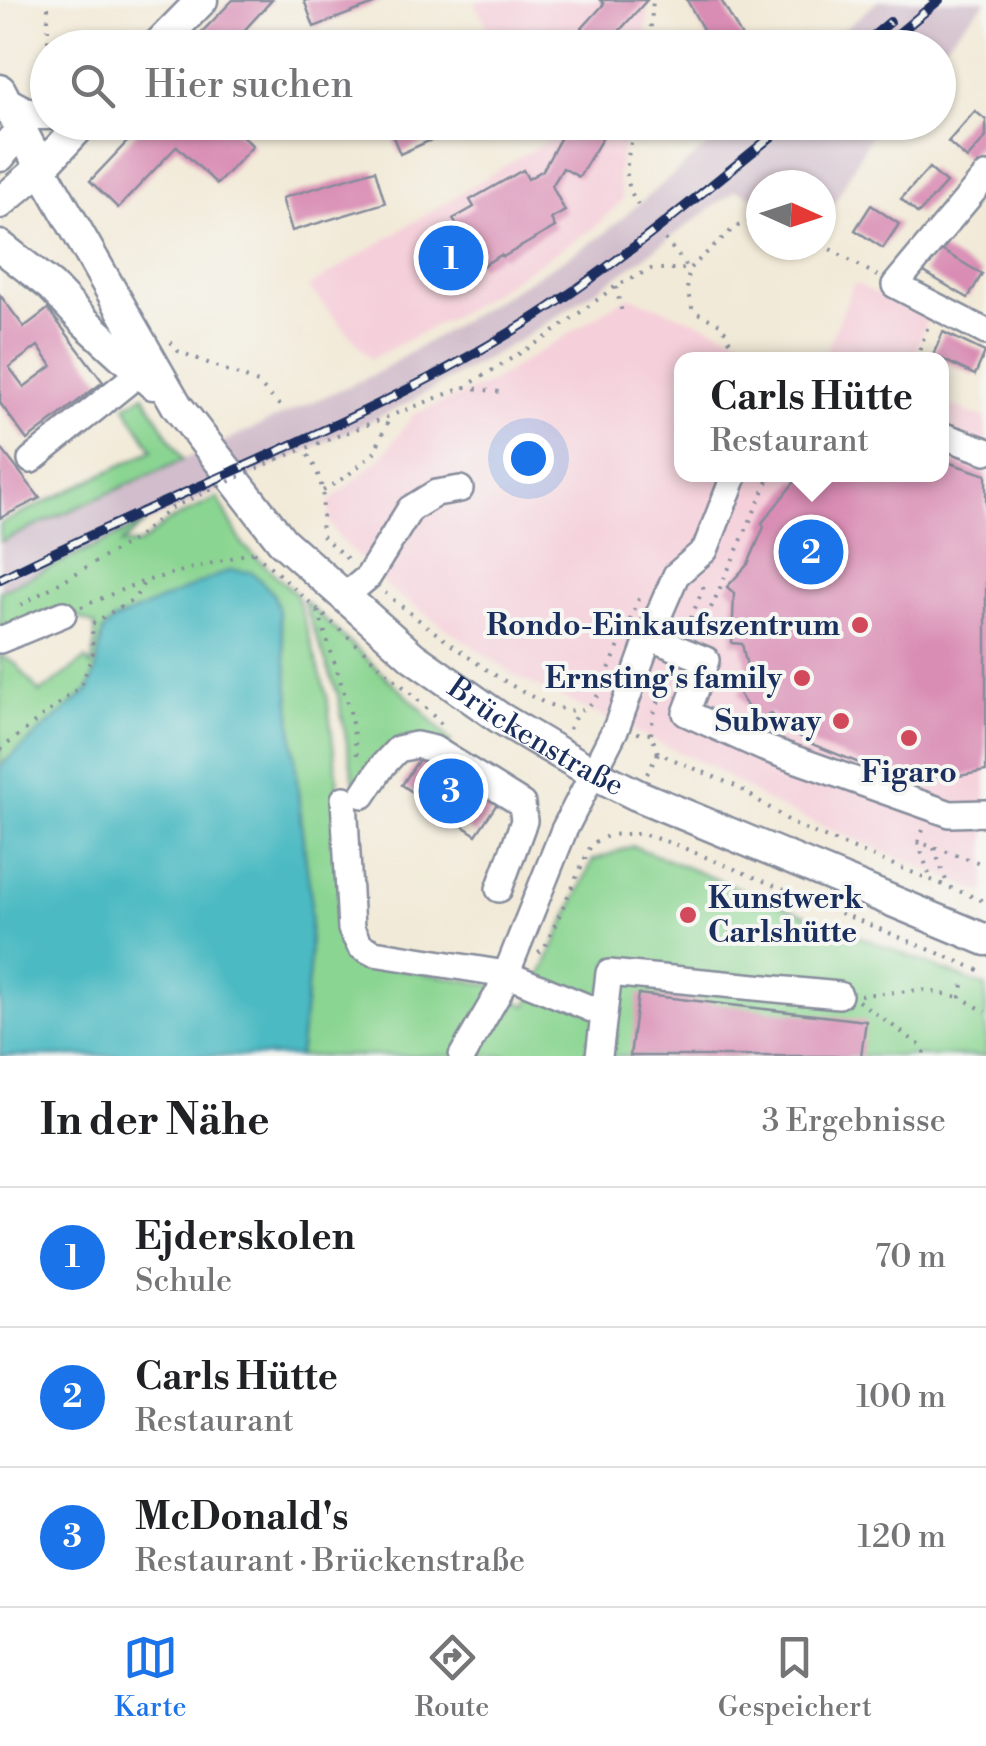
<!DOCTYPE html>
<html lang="de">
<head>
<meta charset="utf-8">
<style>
  body { margin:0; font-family:"Libre Bodoni",serif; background:#f6f6f6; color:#202124 }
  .compass { position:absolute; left:746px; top:170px; width:90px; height:90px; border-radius:50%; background:#fff; box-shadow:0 2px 8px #0004; rotate:93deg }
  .you { position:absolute; left:528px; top:458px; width:35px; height:35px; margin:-25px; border:8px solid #fff; border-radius:50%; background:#1a73e8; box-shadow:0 0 0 15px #1a73e833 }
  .badge { display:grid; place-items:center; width:65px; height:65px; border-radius:50%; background:#1a73e8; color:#fff; font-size:32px; font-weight:700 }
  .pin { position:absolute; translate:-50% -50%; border:5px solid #fff; box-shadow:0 2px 10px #0006 }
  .popup { position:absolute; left:674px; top:352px; width:275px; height:130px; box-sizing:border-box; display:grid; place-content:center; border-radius:20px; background:#fff; filter:drop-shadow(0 2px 8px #0005); font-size:32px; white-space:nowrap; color:#757577 }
  .popup b { font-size:38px; color:#202124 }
  .popup::after { content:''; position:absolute; left:50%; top:100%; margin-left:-20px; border:20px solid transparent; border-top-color:#fff }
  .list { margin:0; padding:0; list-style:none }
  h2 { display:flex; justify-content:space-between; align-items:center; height:130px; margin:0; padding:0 40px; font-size:42px }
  h2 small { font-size:32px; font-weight:400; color:#757577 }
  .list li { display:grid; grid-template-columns:65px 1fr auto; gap:30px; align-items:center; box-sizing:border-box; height:140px; padding:0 40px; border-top:2px solid #e0e0e0 }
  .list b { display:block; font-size:38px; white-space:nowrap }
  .list p { margin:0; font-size:32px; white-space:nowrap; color:#757577 }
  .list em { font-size:32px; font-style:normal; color:#757577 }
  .icon { flex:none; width:55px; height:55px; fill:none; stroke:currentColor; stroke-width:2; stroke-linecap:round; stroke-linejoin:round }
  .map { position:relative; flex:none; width:986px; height:1056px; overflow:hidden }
  .search { position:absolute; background:#fff; box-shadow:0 2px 8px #0004; left:30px; right:30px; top:30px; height:110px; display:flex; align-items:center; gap:25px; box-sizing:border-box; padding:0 35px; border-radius:55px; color:#757577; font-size:38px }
  .sheet { height:550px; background:#fff }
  nav { display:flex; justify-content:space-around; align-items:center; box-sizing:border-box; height:140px; border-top:2px solid #e0e0e0; background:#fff; font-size:28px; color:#757577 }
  nav a { display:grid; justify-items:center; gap:5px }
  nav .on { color:#1a73e8 }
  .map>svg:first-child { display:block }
  .built { fill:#f5cfda }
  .industrial { fill:#d1bdcb }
  .green { fill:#8bd592; stroke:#538278; stroke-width:2.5 }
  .water { fill:#4bbac2; stroke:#337490; stroke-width:2.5 }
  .building { fill:#d98cb4; fill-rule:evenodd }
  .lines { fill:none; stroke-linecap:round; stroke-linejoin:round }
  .minor-casing { stroke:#868c9b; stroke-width:30 }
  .major-casing { stroke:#868c9b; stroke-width:35 }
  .path { stroke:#868c9b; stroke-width:4; stroke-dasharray:2.5 8; stroke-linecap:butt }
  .minor { stroke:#fff; stroke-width:25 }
  .major { stroke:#fff; stroke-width:30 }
  .rail-casing { stroke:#1b2f5e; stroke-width:10 }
  .rail { stroke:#f6f6f2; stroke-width:6; stroke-dasharray:19; stroke-linecap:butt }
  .path-bridge { stroke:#868c9b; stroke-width:4; stroke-dasharray:2.5 8; stroke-linecap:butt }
  .poi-dot { fill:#d1495b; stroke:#f6f6f2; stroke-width:4 }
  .labels { text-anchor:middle; stroke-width:8; stroke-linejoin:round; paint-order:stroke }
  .poi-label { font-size:30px; font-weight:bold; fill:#1b2f5e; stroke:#f6f6f2; text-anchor:end }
  .street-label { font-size:30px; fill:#1b2f5e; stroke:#f6f6f2 }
</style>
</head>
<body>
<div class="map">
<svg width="986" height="1056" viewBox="0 0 986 1056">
  <rect width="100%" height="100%" fill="#f6f6f2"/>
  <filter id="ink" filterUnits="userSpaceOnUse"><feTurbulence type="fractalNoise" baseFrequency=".01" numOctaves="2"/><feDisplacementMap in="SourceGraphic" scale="20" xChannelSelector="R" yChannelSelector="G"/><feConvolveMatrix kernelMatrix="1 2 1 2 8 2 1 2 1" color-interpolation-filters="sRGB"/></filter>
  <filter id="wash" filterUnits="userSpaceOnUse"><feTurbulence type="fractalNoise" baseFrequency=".0048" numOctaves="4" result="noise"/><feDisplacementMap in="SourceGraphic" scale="40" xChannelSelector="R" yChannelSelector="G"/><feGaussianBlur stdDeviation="2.25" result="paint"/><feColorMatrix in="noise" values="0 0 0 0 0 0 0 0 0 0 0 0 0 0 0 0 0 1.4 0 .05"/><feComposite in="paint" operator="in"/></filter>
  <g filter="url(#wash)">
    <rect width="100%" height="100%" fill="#f2ead8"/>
    <g class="built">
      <polygon points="478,0 649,0 645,47 499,47 475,4"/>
      <polygon points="541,123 629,123 617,174 623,200 594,228 463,311 371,359 308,287 549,139"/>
      <polygon points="854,283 928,317 913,359 823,359"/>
      <polygon points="629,296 797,359 681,360 681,474 941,474 941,401 986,419 986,894 779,808 711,767 515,676 391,590 339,538 330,523 329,502 383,456 414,414 490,383"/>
    </g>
    <g class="industrial">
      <polygon points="879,0 986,0 986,1 939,50 938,48 823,47"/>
      <polygon points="734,123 877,123 822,226 821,185 761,185 761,200 736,190 626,270 528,335 400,407 0,591 0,542 375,374 600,237"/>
    </g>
    <g class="green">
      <polygon points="144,395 183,460 0,542 0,524 153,450 125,406"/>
      <polygon points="218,498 243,545 296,594 327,696 337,776 342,930 350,953 371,964 498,986 497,991 527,1006 593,860 633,846 986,987 986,1056 299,1056 309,970 311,898 301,824 287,670 278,607 273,593 103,631 96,670 89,690 0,766 0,655 16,664 40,693 86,659 91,667 95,647 95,625 62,611 0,636 0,591 145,523 121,544 140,544 169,521"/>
      <polygon points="303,600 421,709 451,742 446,750 436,744 354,782 338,695"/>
    </g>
    <polygon class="water" points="230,570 252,572 273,593 278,607 287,670 301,824 311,898 309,970 299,1056 0,1056 0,766 89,690 96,670 103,631 113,621"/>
    <g id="blocks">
      <g class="building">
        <polygon points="233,0 272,0 228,48 206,48 197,37"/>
        <polygon points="304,0 384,0 314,27"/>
        <polygon points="600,0 647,0 604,48 564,48 604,4"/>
        <polygon points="687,0 721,0 748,48 713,48"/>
        <polygon points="975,111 986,120 986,137 967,159 948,142"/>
        <polygon points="146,122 228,122 253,146 217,184 177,146 118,208 90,181"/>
        <polygon points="387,122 471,122 400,154"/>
        <polygon points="569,122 612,122 579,177 563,168 552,186 565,211 551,219 555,227 503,257 501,255 480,267 453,219 474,207 470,200 523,170 528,179 543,170"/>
        <polygon points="929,168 946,183 918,214 901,199"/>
        <polygon points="375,170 385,203 292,231 282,198"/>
        <polygon points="871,205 899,224 883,248 855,230"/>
        <polygon points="938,248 982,274 968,298 924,272"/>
        <path d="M0,295L24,327L48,309L103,382L27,440L0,403ZM38,346L52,366L24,387L9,367Z"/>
        <polygon points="943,332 985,352 975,375 933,355"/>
        <polygon points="0,447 40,498 0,518"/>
        <polygon points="941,460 986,475 986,771 948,778 913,777 869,767 814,745 783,726 770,713 756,721 738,692 751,684 742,644 732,643 734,593 727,587 748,564 764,527 762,523 796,480 798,483 809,474 941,474"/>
        <polygon points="423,753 501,798 476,835 402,785"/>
        <polygon points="638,994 866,1021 861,1056 630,1056"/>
      </g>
    </g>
  </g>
  <g filter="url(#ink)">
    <use href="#blocks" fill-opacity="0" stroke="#868c9b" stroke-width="2.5"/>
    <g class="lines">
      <g class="minor-casing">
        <g id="minor">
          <polyline points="986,176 895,285 986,332"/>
          <polyline points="941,435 986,451"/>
          <polyline points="31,460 140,372"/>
          <polyline points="344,597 368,577 410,509 436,493 460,489"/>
          <polyline points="649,637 706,660 686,713 764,748 950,814 986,813"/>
          <polyline points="0,640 63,614"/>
          <polyline points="363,795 383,765 398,749 416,745 434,749 522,804 524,821 499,889"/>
          <polyline points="344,799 351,929 360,946 374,953 506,974 604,1014"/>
          <polyline points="462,1056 499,992 564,830 617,726 649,637 676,575 705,550 735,474"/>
          <polyline points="599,1056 609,973 839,995"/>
        </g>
      </g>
      <g class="major-casing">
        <g id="major">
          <polyline points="155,48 202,0"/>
          <path id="s1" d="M0,90L41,168L177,406L282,541L413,657L500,718L593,773L637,795L986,940"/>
          <polyline points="7,103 28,114 48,114"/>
          <polyline points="0,156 12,140"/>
          <polyline points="0,203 41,168 84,122"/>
          <polyline points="0,246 51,286 85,322 153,384"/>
        </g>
      </g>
      <g class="path">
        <polyline points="649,48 653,0"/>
        <polyline points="48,62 48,0"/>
        <path d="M636,122C628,158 618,177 641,209"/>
        <polyline points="665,239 689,269"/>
        <polyline points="821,244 878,276"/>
        <polyline points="616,287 623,317"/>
        <polyline points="171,342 178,351 258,383 283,409"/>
        <polyline points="739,360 722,325 693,311 687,290 689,269 735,227 761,218"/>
        <polyline points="916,360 928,326"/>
        <polyline points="465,387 506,393"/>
        <path d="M308,455C327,486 323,499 321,535L352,563"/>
        <polyline points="278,459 465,387 548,336 616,286 651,269 689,269"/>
        <polyline points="323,491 348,475 374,453 389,419"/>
        <polyline points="254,552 418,700 445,728"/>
        <path d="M385,593C419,620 539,719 581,710C589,708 593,701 598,695L641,594"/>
        <polyline points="21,605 137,538 171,508"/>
        <polyline points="81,607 138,583 253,552"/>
        <polyline points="318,611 350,711 358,761"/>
        <polyline points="687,628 706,581"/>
        <polyline points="693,631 702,628 771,474"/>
        <polyline points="569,729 578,711"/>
        <polyline points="637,733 651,734 658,753 738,787 797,826 986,902"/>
        <polyline points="651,734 653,716 672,667"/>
        <polyline points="0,750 81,686 93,653 92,624 135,598 144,583"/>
        <polyline points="647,774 658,753"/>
        <polyline points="923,830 918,842 986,865"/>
        <polyline points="918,842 931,880"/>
        <polyline points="934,848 948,886"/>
        <polyline points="538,952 544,949 592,843 610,835 623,834 642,834 674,844 986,973"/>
        <polyline points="963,985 960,997 986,1012"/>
        <polyline points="860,995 922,990 960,997"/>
        <polyline points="858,1001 924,1048 925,1056"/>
      </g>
      <use href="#minor" class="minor"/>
      <use href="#major" class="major"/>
      <g class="rail-casing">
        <g id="rail">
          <polyline points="859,48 890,22"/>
          <polyline points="881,48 939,0"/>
          <path d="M0,579C173,491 359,427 524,324C618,265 703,192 789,122"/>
        </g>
      </g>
      <use href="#rail" class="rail"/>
      <polyline class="path-bridge" points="171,508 278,459"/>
    </g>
  </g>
  <g class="poi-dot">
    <circle cx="860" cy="625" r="10"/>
    <circle cx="802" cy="678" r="10"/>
    <circle cx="841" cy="721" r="10"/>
    <circle cx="909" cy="738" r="10"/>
    <circle cx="688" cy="915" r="10"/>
  </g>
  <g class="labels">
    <g class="poi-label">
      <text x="840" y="635">Rondo-Einkaufszentrum</text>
      <text x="782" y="688">Ernsting's family</text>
      <text x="821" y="731">Subway</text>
      <text x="909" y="782" text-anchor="middle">Figaro</text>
      <text x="708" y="908" text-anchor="start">Kunstwerk<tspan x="708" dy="34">Carlshütte</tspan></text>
    </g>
    <g class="street-label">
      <text dy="10" stroke="none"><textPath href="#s1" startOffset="855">Brückenstraße</textPath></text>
    </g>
  </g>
</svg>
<svg class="compass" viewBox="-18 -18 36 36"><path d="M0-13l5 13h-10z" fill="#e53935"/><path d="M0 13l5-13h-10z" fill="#757577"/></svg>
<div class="you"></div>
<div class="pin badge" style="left:451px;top:258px">1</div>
<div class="pin badge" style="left:811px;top:552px">2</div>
<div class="popup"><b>Carls Hütte</b>Restaurant</div>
<div class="pin badge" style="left:451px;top:791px">3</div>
<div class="search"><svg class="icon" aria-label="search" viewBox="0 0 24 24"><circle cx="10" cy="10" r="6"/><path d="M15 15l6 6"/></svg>Hier suchen</div>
</div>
<section class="sheet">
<h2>In der Nähe<small>3 Ergebnisse</small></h2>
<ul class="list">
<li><span class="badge">1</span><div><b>Ejderskolen</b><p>Schule</p></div><em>70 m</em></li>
<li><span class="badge">2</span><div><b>Carls Hütte</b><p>Restaurant</p></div><em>100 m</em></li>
<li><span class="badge">3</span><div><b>McDonald's</b><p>Restaurant · Brückenstraße</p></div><em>120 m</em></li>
</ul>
</section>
<nav>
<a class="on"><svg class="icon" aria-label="map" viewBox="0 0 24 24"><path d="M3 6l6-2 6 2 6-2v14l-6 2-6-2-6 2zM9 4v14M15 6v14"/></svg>Karte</a>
<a><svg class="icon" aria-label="directions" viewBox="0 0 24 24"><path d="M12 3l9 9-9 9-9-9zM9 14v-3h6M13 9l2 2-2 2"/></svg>Route</a>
<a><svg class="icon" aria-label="saved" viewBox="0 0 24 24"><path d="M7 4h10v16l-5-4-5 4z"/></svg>Gespeichert</a>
</nav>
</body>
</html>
